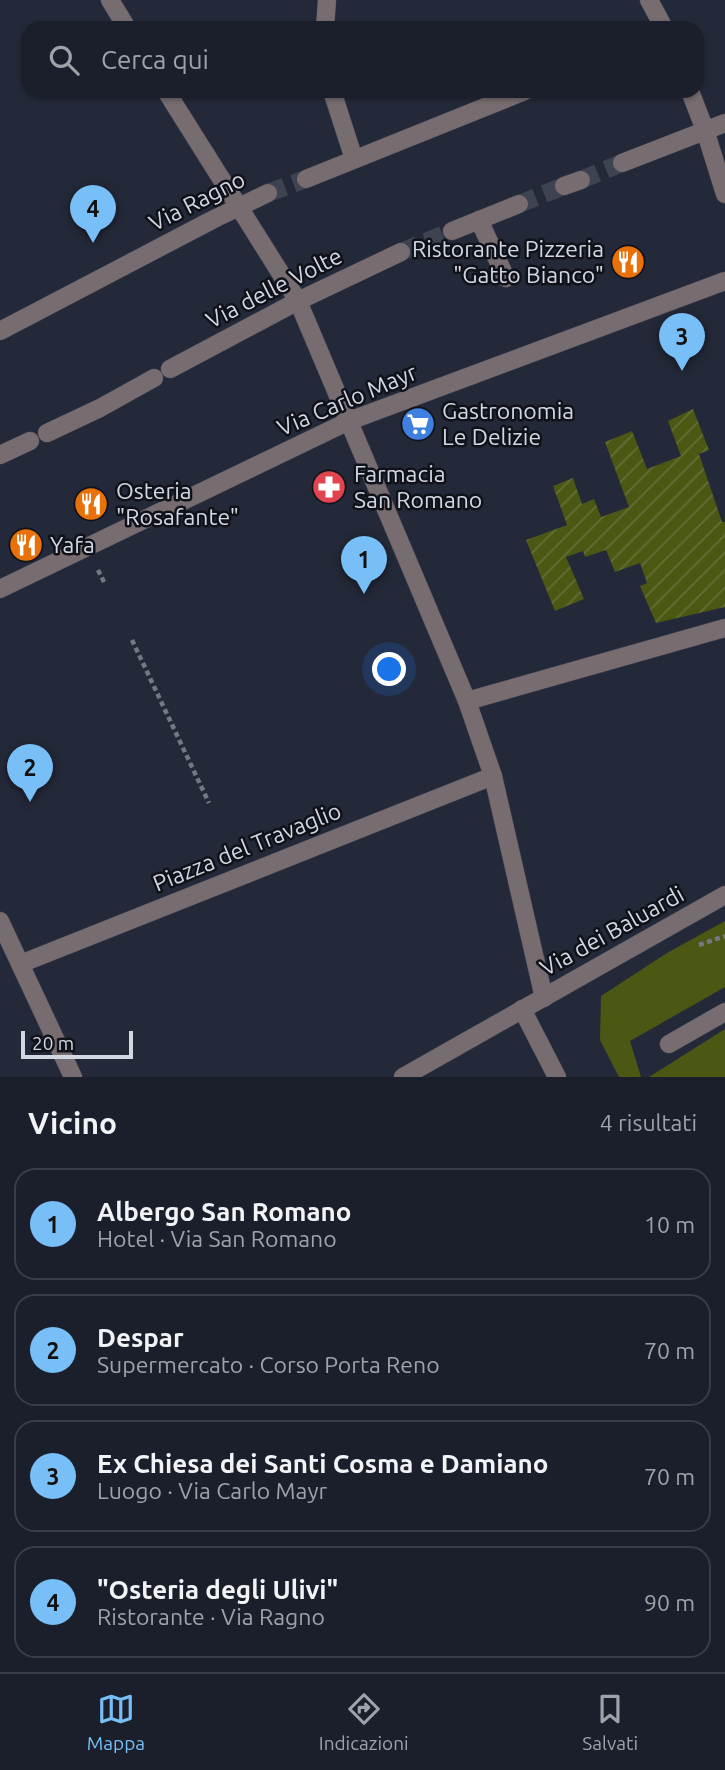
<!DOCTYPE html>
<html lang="it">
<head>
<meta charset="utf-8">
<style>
  body { margin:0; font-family:Ubuntu,sans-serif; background:#242733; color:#f1f3f6 }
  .scale { position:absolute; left:21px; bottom:18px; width:112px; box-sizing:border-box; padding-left:7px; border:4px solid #d3d7e2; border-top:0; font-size:19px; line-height:24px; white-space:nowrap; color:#d3d7e2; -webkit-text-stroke:5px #101219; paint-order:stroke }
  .you { position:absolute; left:390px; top:670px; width:24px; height:24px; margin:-18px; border:5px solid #fff; border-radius:50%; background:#1a73e8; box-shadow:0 0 0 10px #1a73e833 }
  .badge { display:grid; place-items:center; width:46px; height:46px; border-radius:50%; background:#78bff7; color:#111; font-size:23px; font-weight:700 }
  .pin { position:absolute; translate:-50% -58px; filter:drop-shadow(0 2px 4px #0008) }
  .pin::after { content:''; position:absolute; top:37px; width:24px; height:21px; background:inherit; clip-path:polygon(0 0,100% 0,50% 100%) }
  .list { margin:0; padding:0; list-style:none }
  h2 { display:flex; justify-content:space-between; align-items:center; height:91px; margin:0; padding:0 28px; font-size:30px }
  h2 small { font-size:23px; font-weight:400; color:#a0a2a9 }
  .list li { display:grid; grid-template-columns:46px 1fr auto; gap:21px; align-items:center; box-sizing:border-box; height:112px; margin:0 14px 14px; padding:0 14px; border:2px solid #393d47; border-radius:21px }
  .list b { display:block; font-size:26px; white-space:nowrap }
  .list p { margin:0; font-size:23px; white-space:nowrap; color:#a0a2a9 }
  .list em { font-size:23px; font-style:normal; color:#a0a2a9 }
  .icon { flex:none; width:38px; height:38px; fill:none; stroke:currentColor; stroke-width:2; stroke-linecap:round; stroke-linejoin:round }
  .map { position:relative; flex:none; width:725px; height:1077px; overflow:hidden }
  .search { position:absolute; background:#1b1f2b; box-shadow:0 2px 5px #0004; left:21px; right:21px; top:21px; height:77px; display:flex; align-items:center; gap:18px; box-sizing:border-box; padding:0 24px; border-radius:21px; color:#a0a2a9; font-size:26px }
  .sheet { height:595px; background:#1b1f2b }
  nav { display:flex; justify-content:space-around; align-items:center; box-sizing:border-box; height:98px; border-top:2px solid #393d47; background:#1b1f2b; font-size:19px; color:#a0a2a9 }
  nav a { display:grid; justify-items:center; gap:4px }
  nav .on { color:#78bff7 }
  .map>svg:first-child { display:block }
  .park { fill:#4a5814 }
  .garden { fill:url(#garden-furrows) }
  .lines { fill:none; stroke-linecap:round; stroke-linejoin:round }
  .minor-tunnel { stroke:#3e4352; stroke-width:18; stroke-dasharray:18 9; stroke-linecap:butt }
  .minor-casing { stroke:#404554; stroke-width:19 }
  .path { stroke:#747886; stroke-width:4.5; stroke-dasharray:5 3.5; stroke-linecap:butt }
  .minor { stroke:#776c6f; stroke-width:18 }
  .labels { text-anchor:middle; stroke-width:5; stroke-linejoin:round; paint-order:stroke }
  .street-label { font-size:23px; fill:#d3d7e2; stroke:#101219 }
  .poi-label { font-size:23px; fill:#d3d7e2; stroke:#101219; text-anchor:start }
</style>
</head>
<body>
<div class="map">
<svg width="725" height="1077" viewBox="0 0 725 1077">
  <defs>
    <pattern id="garden-furrows" width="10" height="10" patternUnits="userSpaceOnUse" patternTransform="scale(1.75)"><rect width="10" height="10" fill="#4a5814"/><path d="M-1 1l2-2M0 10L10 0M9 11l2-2" fill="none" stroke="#636f36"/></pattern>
  </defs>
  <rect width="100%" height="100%" fill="#242939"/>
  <g class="park">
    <polygon points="725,921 725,987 630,1041 641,1077 619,1077 600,1040 601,996 667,953"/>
    <polygon points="725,1029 725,1077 649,1077"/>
  </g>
  <polygon class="garden" points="693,409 709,450 699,454 722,522 725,522 725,607 656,623 640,586 647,583 640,563 615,572 606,550 585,557 583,551 566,557 584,599 555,611 526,540 567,525 553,486 573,478 582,504 594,499 601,517 629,507 605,442 632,431 647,469 681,456 668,421"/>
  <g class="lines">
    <g class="minor-tunnel">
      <polyline points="581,180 622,163"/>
      <polyline points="268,193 306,179"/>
      <polyline points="519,204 564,186"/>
      <polyline points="401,252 452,231"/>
    </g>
    <g class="minor-casing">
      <g id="minor">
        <polyline points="110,0 127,28"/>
        <polyline points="649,0 664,28"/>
        <polyline points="325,28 327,0"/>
        <polyline points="166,91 298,301 467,701 493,776 544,998"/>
        <polyline points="332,91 354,159"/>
        <polyline points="690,91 705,130 725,194"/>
        <polyline points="622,163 725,123"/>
        <polyline points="306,179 525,91"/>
        <polyline points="564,186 581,180"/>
        <polyline points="479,220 506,278"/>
        <polyline points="452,231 519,204"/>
        <polyline points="0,331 214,219 268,193"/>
        <polyline points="170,369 298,301 401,252"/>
        <polyline points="47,433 100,408 154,378"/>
        <polyline points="0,455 30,441"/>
        <polyline points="0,589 349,421 725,281"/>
        <polyline points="467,701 725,628"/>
        <polyline points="0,921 73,1077"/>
        <polyline points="20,964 493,776"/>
        <polyline points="522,1009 557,1077"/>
        <polyline points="669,1044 725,1012"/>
        <polyline points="403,1077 725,895"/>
      </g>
    </g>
    <g class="path">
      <polyline points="98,570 104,582"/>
      <polyline points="132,640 209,803"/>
      <polyline points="699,945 725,936"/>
    </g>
    <use href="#minor" class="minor"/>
  </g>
  <defs>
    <g id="restaurant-disc" transform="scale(1.75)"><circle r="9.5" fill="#e8710a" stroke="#101219"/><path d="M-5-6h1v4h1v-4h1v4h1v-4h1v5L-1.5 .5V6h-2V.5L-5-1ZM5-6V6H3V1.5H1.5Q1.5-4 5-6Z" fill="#fff"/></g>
    <g id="supermarket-disc" transform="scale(1.75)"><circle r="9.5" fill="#3f7fe0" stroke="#101219"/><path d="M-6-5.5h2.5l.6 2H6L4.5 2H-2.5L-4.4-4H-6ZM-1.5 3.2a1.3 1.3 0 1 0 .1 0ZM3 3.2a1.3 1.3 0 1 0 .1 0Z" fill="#fff"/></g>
    <g id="pharmacy-disc" transform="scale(1.75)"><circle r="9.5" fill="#e0444e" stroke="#101219"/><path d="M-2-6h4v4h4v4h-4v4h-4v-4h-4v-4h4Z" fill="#fff"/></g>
  </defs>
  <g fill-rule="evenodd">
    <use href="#restaurant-disc" x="628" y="262"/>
    <use href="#supermarket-disc" x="418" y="424"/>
    <use href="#pharmacy-disc" x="329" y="487"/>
    <use href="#restaurant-disc" x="91" y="504"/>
    <use href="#restaurant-disc" x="26" y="545"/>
  </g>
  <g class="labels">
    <g class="street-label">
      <text transform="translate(197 201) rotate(-27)" y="8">Via Ragno</text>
      <text transform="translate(274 288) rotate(-27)" y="8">Via delle Volte</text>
      <text transform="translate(347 400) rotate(-23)" y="8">Via Carlo Mayr</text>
      <text transform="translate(247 847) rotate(-22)" y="8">Piazza del Travaglio</text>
      <text transform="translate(612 931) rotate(-29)" y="8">Via dei Baluardi</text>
    </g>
    <g class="poi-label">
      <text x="604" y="257" text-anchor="end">Ristorante Pizzeria<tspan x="604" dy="26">"Gatto Bianco"</tspan></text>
      <text x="442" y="419">Gastronomia<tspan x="442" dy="26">Le Delizie</tspan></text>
      <text x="354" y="482">Farmacia<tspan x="354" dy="26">San Romano</tspan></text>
      <text x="116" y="499">Osteria<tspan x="116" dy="26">"Rosafante"</tspan></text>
      <text x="50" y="553">Yafa</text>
    </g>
  </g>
</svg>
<div class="scale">20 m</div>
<div class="you"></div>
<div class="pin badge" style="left:364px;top:594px">1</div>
<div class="pin badge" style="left:30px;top:802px">2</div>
<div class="pin badge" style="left:682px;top:371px">3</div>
<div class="pin badge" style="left:93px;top:243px">4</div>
<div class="search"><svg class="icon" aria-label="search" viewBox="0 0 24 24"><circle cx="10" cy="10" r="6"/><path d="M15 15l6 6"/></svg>Cerca qui</div>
</div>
<section class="sheet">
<h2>Vicino<small>4 risultati</small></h2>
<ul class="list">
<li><span class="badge">1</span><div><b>Albergo San Romano</b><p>Hotel · Via San Romano</p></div><em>10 m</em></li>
<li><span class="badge">2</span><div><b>Despar</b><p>Supermercato · Corso Porta Reno</p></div><em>70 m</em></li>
<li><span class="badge">3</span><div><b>Ex Chiesa dei Santi Cosma e Damiano</b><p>Luogo · Via Carlo Mayr</p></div><em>70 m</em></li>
<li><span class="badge">4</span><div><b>&quot;Osteria degli Ulivi&quot;</b><p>Ristorante · Via Ragno</p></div><em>90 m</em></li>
</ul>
</section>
<nav>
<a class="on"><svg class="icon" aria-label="map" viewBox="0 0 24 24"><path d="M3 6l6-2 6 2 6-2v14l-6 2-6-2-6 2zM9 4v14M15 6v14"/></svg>Mappa</a>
<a><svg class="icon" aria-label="directions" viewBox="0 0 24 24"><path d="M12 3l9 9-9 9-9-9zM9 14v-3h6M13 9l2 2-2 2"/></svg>Indicazioni</a>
<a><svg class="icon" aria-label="saved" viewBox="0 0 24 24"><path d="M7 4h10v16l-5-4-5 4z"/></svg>Salvati</a>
</nav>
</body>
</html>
